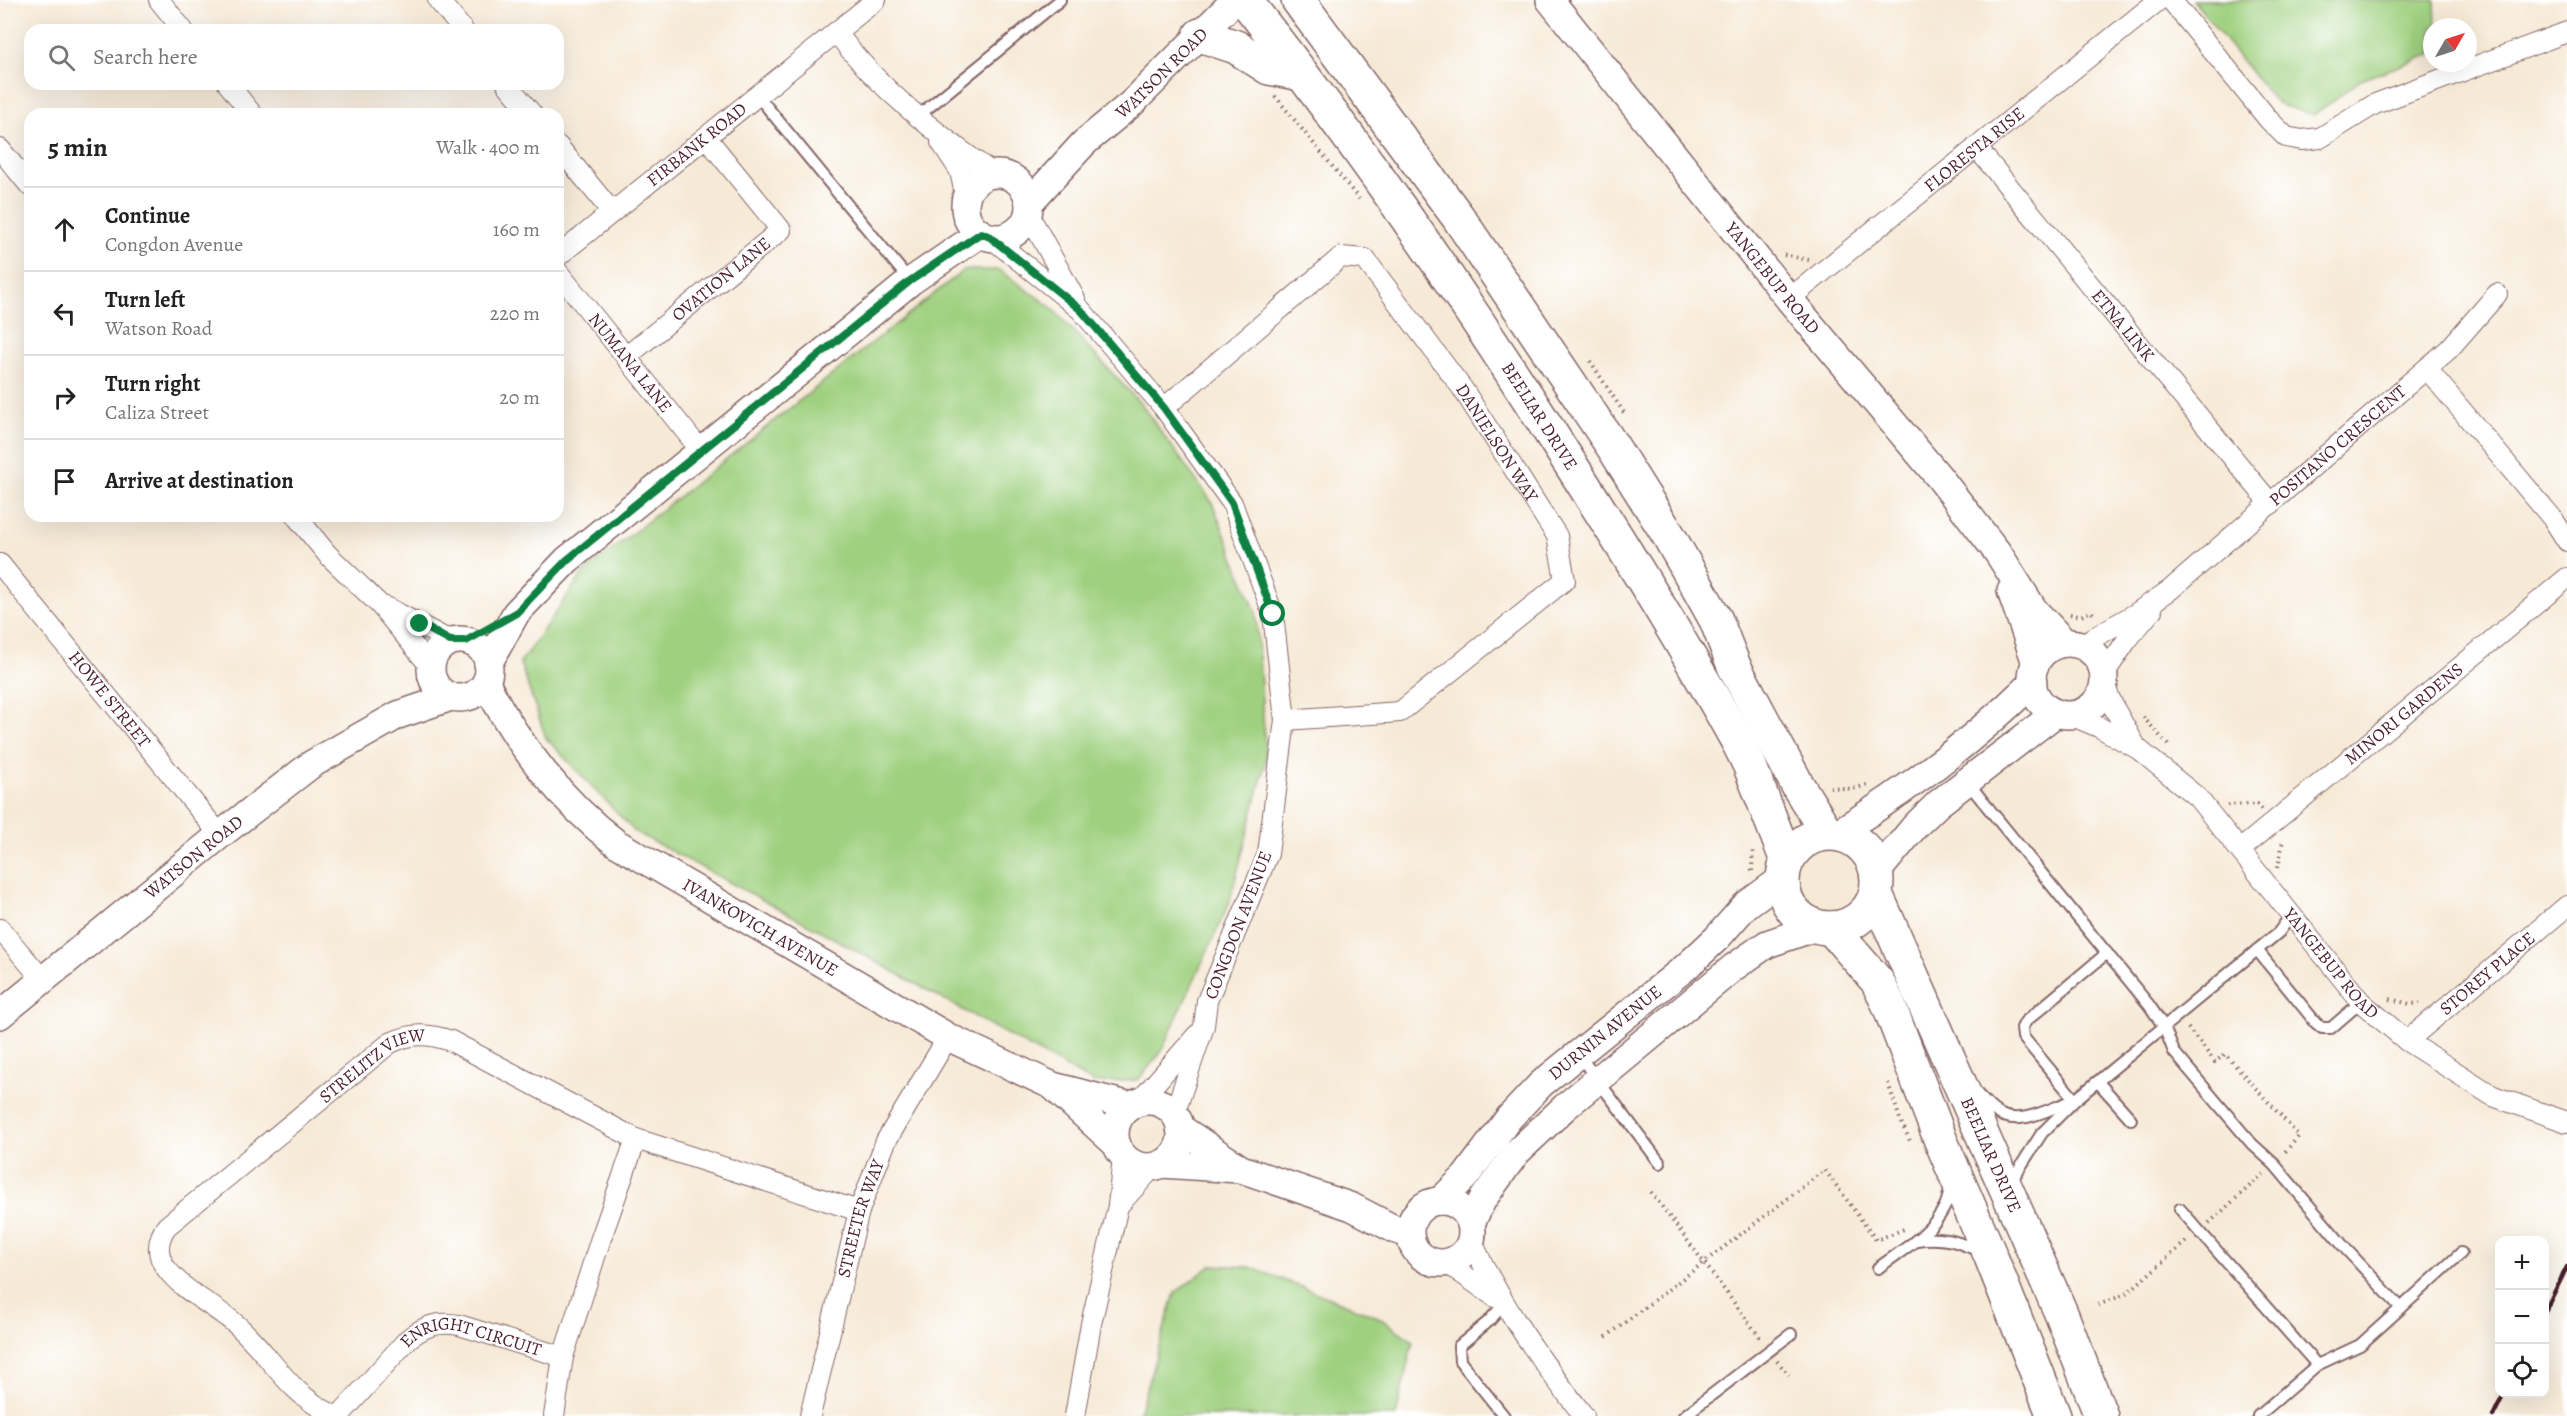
<!DOCTYPE html>
<html lang="en">
<head>
<meta charset="utf-8">
<style>
  body { margin:0; font-family:Alegreya,serif; background:#f2f2f2; color:#222 }
  .controls { position:absolute; right:18px; bottom:18px; display:grid; overflow:hidden; border-radius:12px; box-shadow:0 6px 24px #0002 }
  .controls button { width:54px; height:54px; display:grid; place-items:center; padding:0; border:0; border-bottom:2px solid #e0e0e0; background:#fff; color:#222; font:30px sans-serif }
  .compass { position:absolute; left:2423px; top:18px; width:54px; height:54px; border-radius:50%; background:#fff; box-shadow:0 6px 24px #0002; rotate:51deg }
  .stop { position:absolute; width:18px; height:18px; margin:-14px; border:4px solid #0b8043; border-radius:50%; background:#fff }
  .stop.end { background:#0b8043; border-color:#fff; box-shadow:0 2px 6px #0008 }
  .list { margin:0; padding:0; list-style:none }
  h2 { display:flex; justify-content:space-between; align-items:center; height:78px; margin:0; padding:0 24px; font-size:26px }
  h2 small { font-size:20px; font-weight:400; color:#767676 }
  .list li { display:grid; grid-template-columns:39px 1fr auto; gap:18px; align-items:center; box-sizing:border-box; height:84px; padding:0 24px; border-top:2px solid #e0e0e0 }
  .list b { display:block; font-size:22px; white-space:nowrap }
  .list p { margin:0; font-size:20px; white-space:nowrap; color:#767676 }
  .list em { font-size:20px; font-style:normal; color:#767676 }
  .icon { flex:none; width:33px; height:33px; fill:none; stroke:currentColor; stroke-width:2; stroke-linecap:round; stroke-linejoin:round }
  .map { position:relative; flex:none; width:2567px; height:1416px; overflow:hidden }
  .search { position:absolute; background:#fff; box-shadow:0 6px 24px #0002; left:24px; top:24px; width:540px; height:66px; display:flex; align-items:center; gap:15px; box-sizing:border-box; padding:0 21px; border-radius:18px; color:#767676; font-size:22px }
  .panel { position:absolute; background:#fff; box-shadow:0 6px 24px #0002; left:24px; top:108px; width:540px; height:414px; border-radius:18px }
  .map>svg:first-child { display:block }
  .green { fill:#9fd07f; stroke:#747855; stroke-width:1.5 }
  .lines { fill:none; stroke-linecap:round; stroke-linejoin:round }
  .lane-casing { stroke:#866667; stroke-width:14 }
  .street-casing { stroke:#866667; stroke-width:22 }
  .secondary-casing { stroke:#866667; stroke-width:30 }
  .highway-casing { stroke:#866667; stroke-width:36 }
  .path { stroke:#866667; stroke-width:4; stroke-dasharray:1.5 4.5; stroke-linecap:butt }
  .lane { stroke:#fff; stroke-width:10 }
  .street { stroke:#fff; stroke-width:20 }
  .secondary { stroke:#fff; stroke-width:27 }
  .highway { stroke:#fff; stroke-width:33 }
  .rail { stroke:#4a1f2b; stroke-width:4.5 }
  .route { stroke:#0b8043; stroke-width:8 }
  .labels { text-anchor:middle; stroke-width:6; stroke-linejoin:round; paint-order:stroke }
  .street-label { font-size:18px; fill:#4a1f2b; stroke:#fff }
</style>
</head>
<body>
<div class="map">
<svg width="2567" height="1416" viewBox="0 0 2567 1416">
  <rect width="100%" height="100%" fill="#fff"/>
  <filter id="ink" filterUnits="userSpaceOnUse"><feTurbulence type="fractalNoise" baseFrequency=".0167" numOctaves="2"/><feDisplacementMap in="SourceGraphic" scale="12" xChannelSelector="R" yChannelSelector="G"/><feConvolveMatrix kernelMatrix="1 2 1 2 8 2 1 2 1" color-interpolation-filters="sRGB"/></filter>
  <filter id="wash" filterUnits="userSpaceOnUse"><feTurbulence type="fractalNoise" baseFrequency=".008" numOctaves="4" result="noise"/><feDisplacementMap in="SourceGraphic" scale="24" xChannelSelector="R" yChannelSelector="G"/><feGaussianBlur stdDeviation="1.35" result="paint"/><feColorMatrix in="noise" values="0 0 0 0 0 0 0 0 0 0 0 0 0 0 0 0 0 1.4 0 .05"/><feComposite in="paint" operator="in"/></filter>
  <g filter="url(#wash)">
    <rect width="100%" height="100%" fill="#f6ead7"/>
    <g class="green">
      <polygon points="2193,0 2435,0 2436,27 2432,27 2432,54 2361,80 2314,115 2277,104"/>
      <polygon points="964,270 999,270 1051,307 1141,404 1212,502 1256,612 1266,761 1229,904 1160,1054 1138,1080 1094,1083 828,935 635,832 546,738 520,663 584,572"/>
      <polygon points="1212,1265 1250,1267 1378,1317 1413,1341 1396,1416 1138,1416 1175,1293"/>
    </g>
  </g>
  <g filter="url(#ink)">
    <g class="lines">
      <g class="lane-casing">
        <g id="lane">
          <polyline points="758,96 910,281"/>
          <polyline points="918,116 1060,0"/>
          <polyline points="1968,783 2149,1005 2164,1027 2174,1052 2252,1144 2274,1164 2345,1248 2401,1308 2360,1345 2317,1365 2258,1416"/>
          <polyline points="2257,950 2316,1023 2322,1028 2331,1028 2361,1002"/>
          <polyline points="1578,1054 1660,1163"/>
          <polyline points="2098,1082 2131,1119"/>
          <path d="M1975,1092C1982,1098 1988,1107 1996,1112C2018,1128 2048,1109 2072,1101"/>
          <polyline points="2075,1100 2023,1037 2022,1028 2025,1022 2107,953"/>
          <polyline points="2010,1183 2042,1133 2075,1100 2279,932 2291,915"/>
          <polyline points="2180,1209 2317,1365"/>
          <path d="M1916,1240C1943,1236 1957,1241 1981,1252"/>
          <path d="M1878,1268C1901,1251 1931,1234 1944,1208C1948,1201 1949,1193 1951,1185"/>
          <polyline points="2401,1308 2461,1253"/>
          <polyline points="1504,1416 1460,1361 1459,1346 1489,1321 1504,1304"/>
          <polyline points="1684,1416 1791,1334"/>
        </g>
      </g>
      <g class="street-casing">
        <g id="street">
          <polyline points="159,0 183,30"/>
          <polyline points="438,0 463,30"/>
          <polyline points="2171,0 2269,120 2286,137 2302,140 2320,138 2375,104 2567,32"/>
          <path d="M836,32C878,88 936,134 994,174"/>
          <polyline points="228,84 252,114"/>
          <polyline points="507,84 532,114"/>
          <polyline points="941,142 960,171 966,199"/>
          <polyline points="558,146 612,212"/>
          <path id="s1" d="M1976,147L2271,504"/>
          <polyline points="0,149 30,186"/>
          <polyline points="1028,213 1075,299"/>
          <polyline points="990,237 1081,310 1164,408 1232,503 1273,614 1285,720 1268,854 1207,1001 1204,1026 1174,1115"/>
          <path id="s2" d="M558,256L876,0"/>
          <path id="s3" d="M558,272L702,452"/>
          <path id="s4" d="M1789,299L2159,0"/>
          <path id="s5" d="M626,357L781,230L706,137"/>
          <polyline points="2427,369 2553,519 2567,541"/>
          <path id="s6" d="M1164,408L1341,257L1365,259L1462,388L1557,536L1565,580L1400,712L1285,720"/>
          <polyline points="296,516 328,555 380,605 430,666"/>
          <path id="s7" d="M0,564L220,835"/>
          <polyline points="386,607 450,641"/>
          <path id="s8" d="M2081,645L2135,614L2170,590L2449,349L2497,294"/>
          <polyline points="2104,674 2127,640 2152,610"/>
          <polyline points="2104,685 2114,708 2135,745"/>
          <path id="s9" d="M2070,715L2099,727L2138,749L2197,797L2361,1002L2407,1041L2493,1096L2567,1122"/>
          <path id="s10" d="M2240,850L2567,578"/>
          <polyline points="0,929 43,980"/>
          <path id="s11" d="M2407,1041L2567,906"/>
          <polyline points="1138,1103 1197,1035"/>
          <polyline points="1118,1206 1154,1166"/>
          <path d="M1471,1240C1501,1305 1540,1360 1584,1416"/>
          <polyline points="1447,1263 1495,1297"/>
          <path id="s12" d="M335,1416C287,1393 274,1359 238,1326C216,1306 183,1292 166,1268C156,1255 157,1239 167,1226L390,1043C412,1033 427,1033 451,1041L636,1139L859,1211"/>
          <path id="s13" d="M339,1416L408,1339C424,1326 438,1321 459,1325L563,1357"/>
          <polyline points="554,1416 563,1357 601,1238 636,1139"/>
          <path id="s14" d="M810,1416L859,1211L886,1141L948,1037"/>
          <polyline points="1075,1416 1091,1324 1118,1206 1123,1156"/>
        </g>
      </g>
      <g class="secondary-casing">
        <g id="secondary">
          <path id="s15" d="M1550,0L1789,299L1939,477L1998,553L2034,610L2065,643"/>
          <circle cx="997" cy="206" r="32"/>
          <path id="s16" d="M1029,203L1084,143L1132,103L1235,0"/>
          <polyline points="2011,591 2036,663"/>
          <circle cx="460" cy="669" r="29"/>
          <circle cx="2068" cy="679" r="36"/>
          <polyline points="488,664 516,613 567,560 911,281 981,233"/>
          <path id="s17" d="M486,683C517,744 562,802 616,843L948,1037L1053,1086L1131,1106"/>
          <path d="M1836,834C1909,789 1972,742 2033,682"/>
          <polyline points="1877,872 1916,825 1939,803 2056,713"/>
          <path id="s18" d="M0,1015L220,835L312,764L398,715L451,697"/>
          <polyline points="1056,1089 1117,1145"/>
          <circle cx="1148" cy="1134" r="33"/>
          <polyline points="1180,1128 1241,1169 1352,1207 1396,1230 1409,1233"/>
          <polyline points="1162,1164 1239,1169"/>
          <circle cx="1441" cy="1232" r="31"/>
          <path id="s19" d="M1440,1201L1465,1177L1509,1118L1541,1084L1686,967L1717,938L1746,905L1783,878"/>
          <polyline points="1471,1223 1483,1199 1516,1153 1565,1107 1734,967 1767,944 1819,926"/>
        </g>
      </g>
      <g class="highway-casing">
        <g id="highway">
          <path id="s20" d="M1245,0C1356,141 1459,289 1555,440C1619,539 1681,639 1738,742L1749,764L1787,861"/>
          <polyline points="1298,0 1458,217 1613,447 1669,536 1716,620 1734,666 1798,786 1827,833"/>
          <polyline points="1200,35 1236,47 1269,68 1302,74"/>
          <circle cx="1830" cy="881" r="47"/>
          <path id="s21" d="M1876,894L2061,1313L2101,1416"/>
          <polyline points="1831,928 1877,981 1888,1003 1941,1141 1991,1257 2054,1416"/>
        </g>
      </g>
      <g class="path">
        <polyline points="1275,96 1359,199"/>
        <polyline points="1784,255 1809,260"/>
        <polyline points="1590,361 1624,413"/>
        <polyline points="2070,614 2081,616 2091,611 2095,616"/>
        <polyline points="2143,717 2170,747"/>
        <polyline points="1830,787 1852,789 1867,785"/>
        <polyline points="2227,805 2257,804 2262,810"/>
        <polyline points="2278,868 2283,840"/>
        <polyline points="1752,871 1753,848"/>
        <polyline points="2390,999 2410,1004 2420,1003"/>
        <polyline points="2188,1028 2215,1062 2225,1054 2299,1136 2283,1154"/>
        <polyline points="1888,1083 1901,1122 1911,1143"/>
        <polyline points="1651,1192 1762,1340"/>
        <polyline points="2209,1223 2263,1174"/>
        <polyline points="2098,1305 2126,1294 2189,1239"/>
        <polyline points="1606,1337 1825,1170 1876,1240 1904,1229"/>
        <polyline points="1777,1361 1789,1375"/>
      </g>
      <use href="#lane" class="lane"/>
      <use href="#street" class="street"/>
      <use href="#secondary" class="secondary"/>
      <use href="#highway" class="highway"/>
      <g class="rail">
        <polyline points="2544,1313 2567,1267"/>
        <polyline points="2493,1416 2504,1394"/>
      </g>
    </g>
  </g>
  <g class="lines" filter="url(#ink)">
    <polyline class="route" points="420,624 450,641 466,641 516,613 567,560 910,281 981,233 990,237 1081,310 1164,408 1232,503 1273,614"/>
  </g>
  <g class="labels">
    <g class="street-label">
      <text dy="6" stroke="none"><textPath href="#s16" startOffset="186">WATSON ROAD</textPath></text>
      <text dy="6" stroke="none"><textPath href="#s2" startOffset="178">FIRBANK ROAD</textPath></text>
      <text dy="6" stroke="none"><textPath href="#s4" startOffset="238">FLORESTA RISE</textPath></text>
      <text dy="6" stroke="none"><textPath href="#s15" startOffset="356">YANGEBUP ROAD</textPath></text>
      <text dy="6" stroke="none"><textPath href="#s5" startOffset="123">OVATION LANE</textPath></text>
      <text dy="6" stroke="none"><textPath href="#s1" startOffset="231">ETNA LINK</textPath></text>
      <text dy="6" stroke="none"><textPath href="#s3" startOffset="116">NUMANA LANE</textPath></text>
      <text dy="6" stroke="none"><textPath href="#s20" startOffset="510">BEELIAR DRIVE</textPath></text>
      <text dy="6" stroke="none"><textPath href="#s6" startOffset="483">DANIELSON WAY</textPath></text>
      <text dy="6" stroke="none"><textPath href="#s8" startOffset="326">POSITANO CRESCENT</textPath></text>
      <text dy="6" stroke="none"><textPath href="#s7" startOffset="174">HOWE STREET</textPath></text>
      <text dy="6" stroke="none"><textPath href="#s10" startOffset="213">MINORI GARDENS</textPath></text>
      <text dy="6" stroke="none"><textPath href="#s18" startOffset="250">WATSON ROAD</textPath></text>
      <text transform="translate(1238 925) rotate(-69)" y="6">CONGDON AVENUE</text>
      <text dy="6" stroke="none"><textPath href="#s17" startOffset="375">IVANKOVICH AVENUE</textPath></text>
      <text dy="6" stroke="none"><textPath href="#s9" startOffset="366">YANGEBUP ROAD</textPath></text>
      <text dy="6" stroke="none"><textPath href="#s11" startOffset="105">STOREY PLACE</textPath></text>
      <text dy="6" stroke="none"><textPath href="#s19" startOffset="237">DURNIN AVENUE</textPath></text>
      <text dy="6" stroke="none"><textPath href="#s12" startOffset="534">STRELITZ VIEW</textPath></text>
      <text dy="6" stroke="none"><textPath href="#s21" startOffset="285">BEELIAR DRIVE</textPath></text>
      <text dy="6" stroke="none"><textPath href="#s14" startOffset="204">STREETER WAY</textPath></text>
      <text dy="6" stroke="none"><textPath href="#s13" startOffset="170">ENRIGHT CIRCUIT</textPath></text>
    </g>
  </g>
</svg>
<div class="controls">
<button>+</button>
<button>−</button>
<button><svg class="icon" aria-label="locate" viewBox="0 0 24 24"><circle cx="12" cy="12" r="6"/><path d="M12 2v4M12 18v4M2 12h4M18 12h4"/></svg></button>
</div>
<svg class="compass" viewBox="-18 -18 36 36"><path d="M0-13l5 13h-10z" fill="#e53935"/><path d="M0 13l5-13h-10z" fill="#767676"/></svg>
<div class="stop" style="left:1273px;top:614px"></div>
<div class="stop end" style="left:420px;top:624px"></div>
<div class="search"><svg class="icon" aria-label="search" viewBox="0 0 24 24"><circle cx="10" cy="10" r="6"/><path d="M15 15l6 6"/></svg>Search here</div>
<section class="panel">
<h2>5 min<small>Walk · 400 m</small></h2>
<ul class="list">
<li><svg class="icon" aria-label="ahead" viewBox="0 0 24 24"><path d="M12 20V5M6 11l6-6 6 6"/></svg><div><b>Continue</b><p>Congdon Avenue</p></div><em>160 m</em></li>
<li><svg class="icon" aria-label="left" viewBox="0 0 24 24"><path d="M17 20v-9H6M10 6l-5 5 5 5"/></svg><div><b>Turn left</b><p>Watson Road</p></div><em>220 m</em></li>
<li><svg class="icon" aria-label="right" viewBox="0 0 24 24"><path d="M7 20v-9h11M14 6l5 5-5 5"/></svg><div><b>Turn right</b><p>Caliza Street</p></div><em>20 m</em></li>
<li><svg class="icon" aria-label="arrive" viewBox="0 0 24 24"><path d="M6 21V4h12l-3 4 3 4H6"/></svg><div><b>Arrive at destination</b></div></li>
</ul>
</section>
</div>
</body>
</html>
